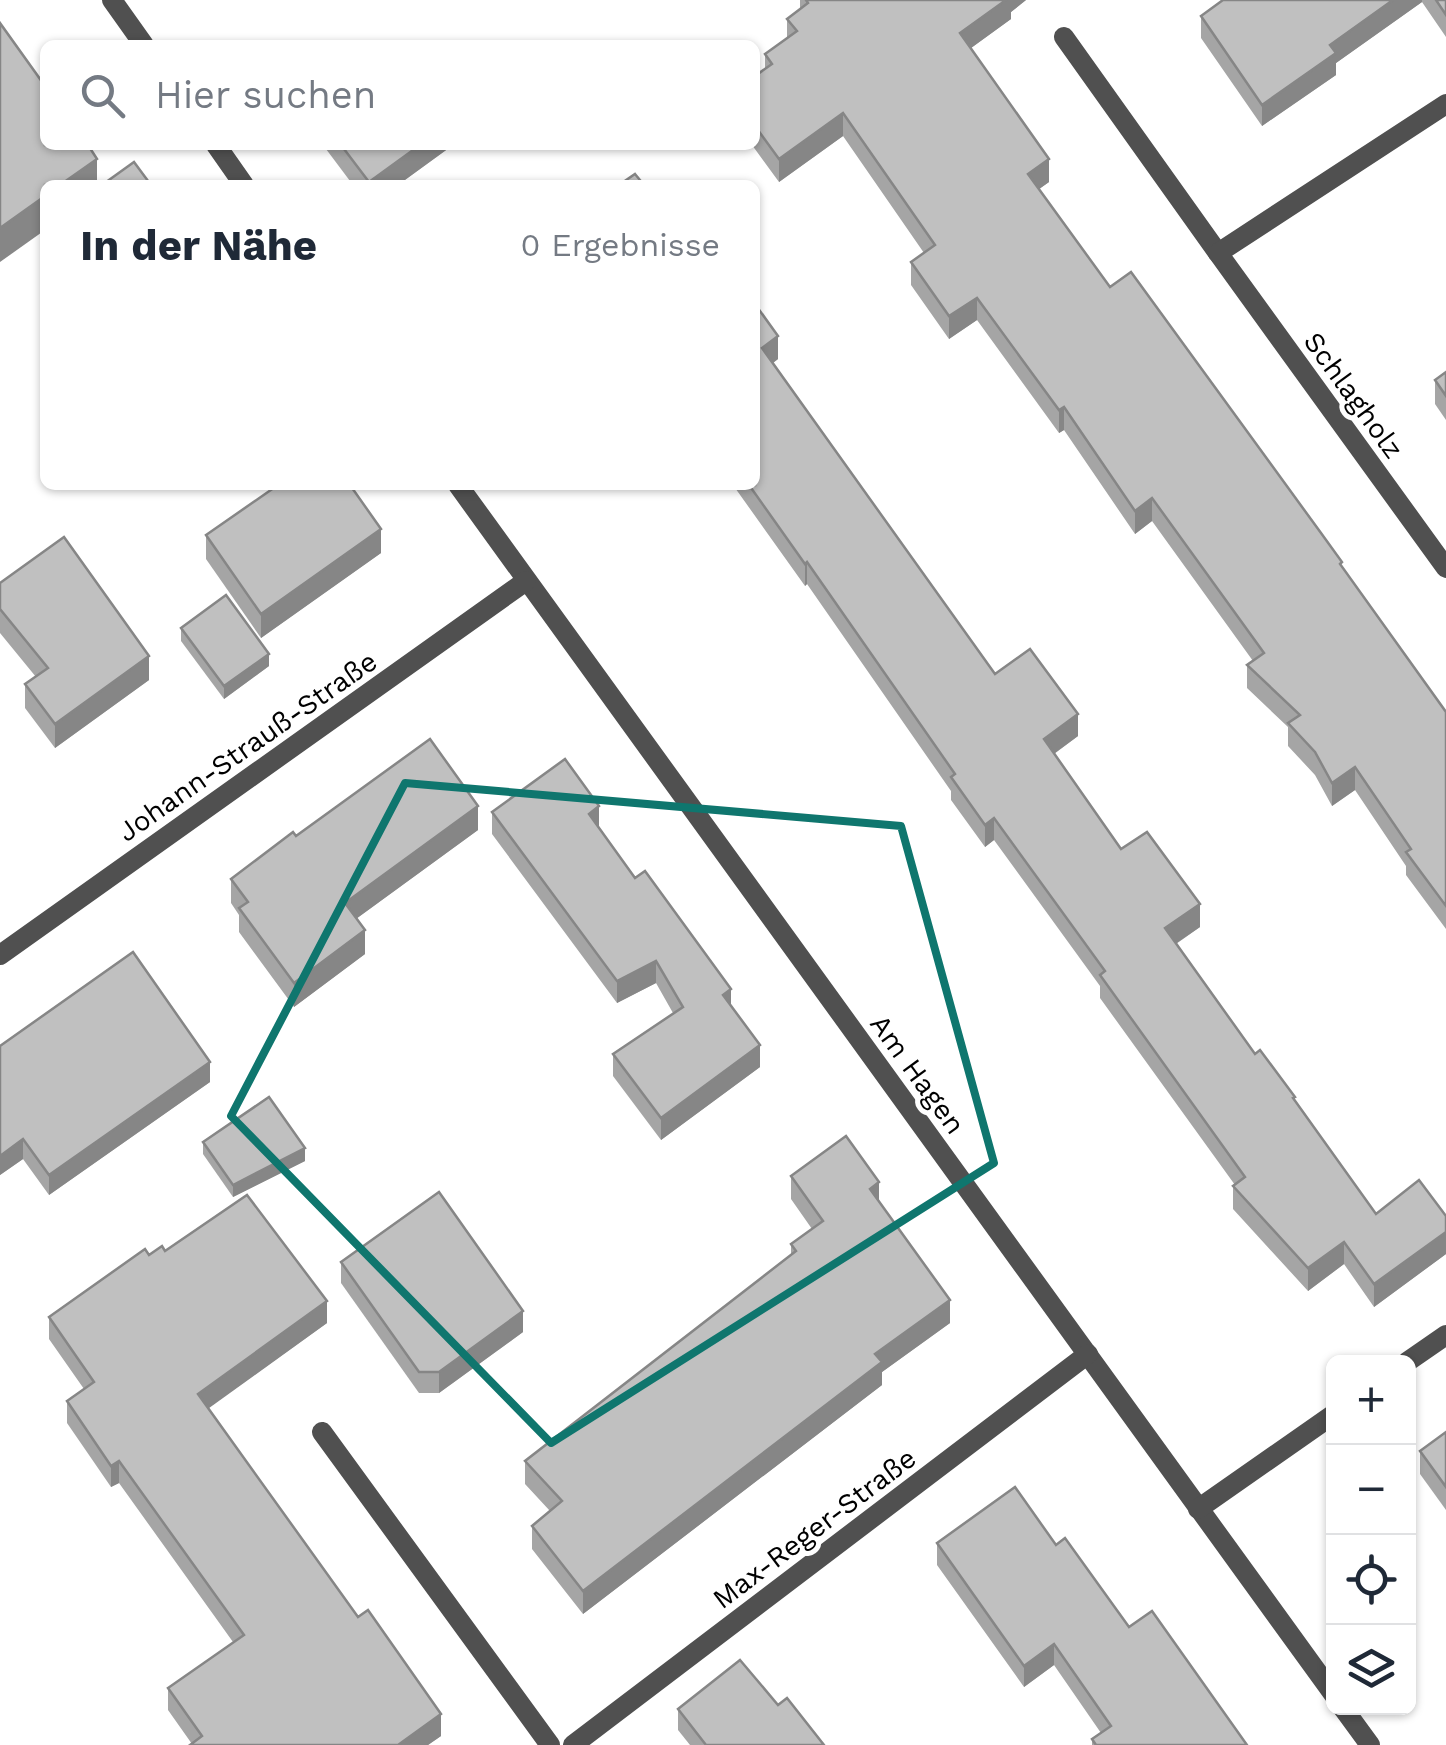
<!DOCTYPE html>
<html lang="de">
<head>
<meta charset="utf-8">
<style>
  body { margin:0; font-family:"Work Sans",sans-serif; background:#f6f6f7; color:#1f2937 }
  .controls { position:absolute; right:30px; bottom:30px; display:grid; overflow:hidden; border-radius:15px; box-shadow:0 2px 8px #0004 }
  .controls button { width:90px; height:90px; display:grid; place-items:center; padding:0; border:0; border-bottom:2px solid #e0e1e3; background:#fff; color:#1f2937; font:50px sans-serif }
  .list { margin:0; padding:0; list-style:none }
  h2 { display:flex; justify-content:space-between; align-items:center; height:130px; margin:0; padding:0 40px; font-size:42px }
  h2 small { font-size:32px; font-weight:400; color:#747a83 }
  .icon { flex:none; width:55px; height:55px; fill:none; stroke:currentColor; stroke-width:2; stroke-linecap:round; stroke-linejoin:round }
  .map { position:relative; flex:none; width:1446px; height:1745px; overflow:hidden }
  .search { position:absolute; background:#fff; box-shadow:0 2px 8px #0004; left:40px; top:40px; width:720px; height:110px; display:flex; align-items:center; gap:25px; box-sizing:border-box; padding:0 35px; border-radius:15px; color:#747a83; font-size:38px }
  .panel { position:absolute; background:#fff; box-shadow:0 2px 8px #0004; left:40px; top:180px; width:720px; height:310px; border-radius:15px }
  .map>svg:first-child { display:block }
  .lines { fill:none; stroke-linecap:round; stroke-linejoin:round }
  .street { stroke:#505050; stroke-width:20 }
  .wall { fill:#a5a5a5 }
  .shaded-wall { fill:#868686 }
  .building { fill:#c0c0c0; stroke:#868686; stroke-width:2.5 }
  .marked { fill:none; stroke:#0f766e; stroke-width:8; stroke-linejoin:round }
  .labels { text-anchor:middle; stroke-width:10; stroke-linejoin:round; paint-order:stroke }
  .street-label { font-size:28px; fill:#000; stroke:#fff }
</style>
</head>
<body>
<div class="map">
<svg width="1446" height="1745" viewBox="0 0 1446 1745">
  <rect width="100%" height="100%" fill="#fff"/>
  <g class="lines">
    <g class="street">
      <polyline points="112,0 144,45"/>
      <polyline points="1064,37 1218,253"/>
      <polyline points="1446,104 1218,253 1446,568"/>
      <polyline points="216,145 244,185"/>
      <polyline points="458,485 1334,1695"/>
      <polyline points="0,955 526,581"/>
      <polyline points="1407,1362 1446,1335"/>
      <polyline points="322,1432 550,1745"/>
      <polyline points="1198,1509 1334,1414"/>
      <polyline points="1343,1708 1370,1745"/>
      <polyline points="573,1745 1088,1354"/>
    </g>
  </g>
  <g class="wall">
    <polygon points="800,0 1026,0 1011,12 1011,19 971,48 1049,182 1039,189 1110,287 1342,567 1446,712 1446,929 1406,875 1406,866 1355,790 1332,806 1315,775 1288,746 1288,727 1247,688 1247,665 1253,661 1152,521 1135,534 1064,430 1059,433 977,320 949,339 911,285 911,262 924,253 843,136 779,182 752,145 755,145 755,76 765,69 765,54 787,38 787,19 800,9"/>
    <polygon points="1223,0 1446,0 1446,37 1422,2 1336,63 1336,75 1262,126 1201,38 1201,16"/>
    <polygon points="326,145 453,145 398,185 353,185 326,149"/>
    <polygon points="755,304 778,359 773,363 995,674 1078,736 1054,754 1121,849 1200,927 1176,944 1255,1054 1295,1102 1376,1214 1446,1216 1446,1254 1374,1307 1344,1264 1308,1291 1233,1209 1233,1186 1235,1185 1100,998 1100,986 994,840 985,847 951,800 951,791 807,584 805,586 733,485 755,485"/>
    <polygon points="1446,372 1446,420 1435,404 1435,380"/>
    <polygon points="206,535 381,553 261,638 206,559"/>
    <polygon points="0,583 149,680 55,748 25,708 25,684 36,677 0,633"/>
    <polygon points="181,628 269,666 224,699 181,641"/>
    <polygon points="492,812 599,828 731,1007 760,1067 661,1140 613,1076 613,1054 673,1013 656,983 617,1003 492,834"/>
    <polygon points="478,830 357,918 365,954 294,1007 239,932 239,915 231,903 231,879 296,836"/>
    <polygon points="0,1046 210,1082 49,1195 23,1159 0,1175"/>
    <polygon points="203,1142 305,1161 233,1197 203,1154"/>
    <polygon points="791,1176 879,1202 950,1323 882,1372 882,1385 583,1614 532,1549 532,1526 550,1511 525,1484 525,1461 791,1255 791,1244 812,1229 791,1199"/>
    <polygon points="165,1251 327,1323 208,1408 441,1736 428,1745 190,1745 192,1744 168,1710 168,1688 233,1642 119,1483 111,1487 67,1423 67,1401 84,1389 49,1339 49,1317 149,1255"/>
    <polygon points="341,1262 523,1332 439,1393 419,1393 341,1283"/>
    <polygon points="1446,1432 1446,1510 1420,1474 1420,1451"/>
    <polygon points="937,1543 1056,1545 1129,1627 1247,1745 1092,1745 1092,1739 1101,1733 1054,1665 1024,1687 937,1565"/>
    <polygon points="778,1705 824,1745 690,1745 678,1730 678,1709"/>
  </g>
  <g class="shaded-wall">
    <polygon points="1006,0 1026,0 1011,12 1011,19 960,56 960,33"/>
    <polygon points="1393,0 1422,0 1422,2 1336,63 1336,75 1262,126 1262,105 1330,45"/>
    <polygon points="843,113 843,136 779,182 779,159"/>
    <polygon points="420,145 453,145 398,185 369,185 369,182"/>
    <polygon points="97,159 97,185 60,185"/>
    <polygon points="1049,159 1049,182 1028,197 1028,174"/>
    <polygon points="45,196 45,230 0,262 0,228"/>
    <polygon points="977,298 977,320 949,339 949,316"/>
    <polygon points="778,336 778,359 762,371 762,348"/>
    <polygon points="1064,407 1064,430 1059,433 1059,410"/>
    <polygon points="1152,498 1152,521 1135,534 1135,511"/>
    <polygon points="381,529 381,553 261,638 261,614"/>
    <polygon points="807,562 807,584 805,586 805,564"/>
    <polygon points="269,654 269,666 224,699 224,686"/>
    <polygon points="149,656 149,680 55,748 55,724"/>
    <polygon points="1078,714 1078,736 1044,761 1044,739"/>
    <polygon points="1355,767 1355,790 1332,806 1332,783"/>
    <polygon points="478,806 478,830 345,927 345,903"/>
    <polygon points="599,806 599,828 589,814"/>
    <polygon points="994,818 994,840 985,847 985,825"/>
    <polygon points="1200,904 1200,927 1165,951 1165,928"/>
    <polygon points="365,930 365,954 294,1007 294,983"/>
    <polygon points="656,961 656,983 617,1003 617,981"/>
    <polygon points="731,989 731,1011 723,995"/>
    <polygon points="760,1045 760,1067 661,1140 661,1118"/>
    <polygon points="210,1062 210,1082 49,1195 49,1175"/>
    <polygon points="23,1139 23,1159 0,1175 0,1156"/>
    <polygon points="305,1148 305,1161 233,1197 233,1185"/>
    <polygon points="879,1182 879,1205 870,1189"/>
    <polygon points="1446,1232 1446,1254 1374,1307 1374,1284"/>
    <polygon points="1344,1242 1344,1264 1308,1291 1308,1268"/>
    <polygon points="950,1300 950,1323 882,1372 882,1385 583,1614 583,1591 875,1354"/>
    <polygon points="327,1301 327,1323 198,1416 198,1394"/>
    <polygon points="523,1311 523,1332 439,1393 439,1372"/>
    <polygon points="119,1461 119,1483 111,1487 111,1466"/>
    <polygon points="1054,1644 1054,1665 1024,1687 1024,1666"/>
    <polygon points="441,1714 441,1736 428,1745 398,1745"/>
  </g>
  <g class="building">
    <polygon points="806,0 1006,0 960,33 1049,159 1028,174 1110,287 1131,272 1321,533 1342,562 1340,564 1446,712 1446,906 1406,852 1411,849 1355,767 1332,783 1315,752 1288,723 1300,715 1247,665 1264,653 1152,498 1135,511 1064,407 1059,410 977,298 949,316 911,262 935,245 843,113 779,159 755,126 755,76 772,64 765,54 797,31 787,19 808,3"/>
    <polygon points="1223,0 1393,0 1330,45 1336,53 1262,105 1201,16"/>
    <polygon points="1436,0 1446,0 1446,15"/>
    <polygon points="0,23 45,86 45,145 88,145 97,159 60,185 45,185 45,196 0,228"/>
    <polygon points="341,145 420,145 369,182"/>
    <polygon points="134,162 151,185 102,185"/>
    <polygon points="635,174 644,185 619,185"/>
    <polygon points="755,304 778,336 762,348 995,674 1030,649 1078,714 1044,739 1121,849 1147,832 1200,904 1165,928 1255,1054 1260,1050 1295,1097 1293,1098 1376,1214 1419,1180 1446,1216 1446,1232 1374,1284 1344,1242 1308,1268 1233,1186 1245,1177 1100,975 1105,971 994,818 985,825 951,777 955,774 807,562 805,564 749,485 755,485"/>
    <polygon points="1446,372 1446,396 1435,380"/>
    <polygon points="278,485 350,485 381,529 261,614 206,535"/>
    <polygon points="64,537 149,656 55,724 25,684 48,668 0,609 0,583"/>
    <polygon points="226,595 269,654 224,686 181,628"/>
    <polygon points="430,739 478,806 345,903 365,930 294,983 239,908 248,902 231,879 293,832 296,836"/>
    <polygon points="565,759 599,806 589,814 635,878 645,871 731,989 723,995 760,1045 661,1118 613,1054 683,1007 656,961 617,981 492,812"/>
    <polygon points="133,952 210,1062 49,1175 23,1139 0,1156 0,1046"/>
    <polygon points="269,1097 305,1148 233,1185 203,1142"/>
    <polygon points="846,1136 879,1182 870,1189 950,1300 875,1354 882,1362 583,1591 532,1526 562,1501 525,1461 796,1251 791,1244 823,1221 791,1176"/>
    <polygon points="439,1192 523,1311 439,1372 419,1372 341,1262"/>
    <polygon points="247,1195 327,1301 198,1394 358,1617 368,1610 441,1714 398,1745 190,1745 202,1736 168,1688 244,1635 119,1461 111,1466 67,1401 94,1382 49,1317 145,1249 149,1255 162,1246 165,1251"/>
    <polygon points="1446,1432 1446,1487 1420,1451"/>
    <polygon points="1015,1487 1056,1545 1065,1538 1129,1627 1152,1611 1247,1745 1096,1745 1092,1739 1111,1726 1054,1644 1024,1666 937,1543"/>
    <polygon points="740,1660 778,1705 787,1698 824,1745 706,1745 678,1709"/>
  </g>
  <path class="marked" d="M405,783L901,826L994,1163L551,1443L231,1116Z"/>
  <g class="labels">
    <g class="street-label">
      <text transform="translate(1354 395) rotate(54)" y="10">Schlagholz</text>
      <text transform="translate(247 746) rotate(-35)" y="10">Johann-Strauß-Straße</text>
      <text transform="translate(918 1074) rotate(54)" y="10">Am Hagen</text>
      <text transform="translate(814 1528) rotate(-37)" y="10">Max-Reger-Straße</text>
    </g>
  </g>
</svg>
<div class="controls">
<button>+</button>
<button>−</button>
<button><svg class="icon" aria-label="locate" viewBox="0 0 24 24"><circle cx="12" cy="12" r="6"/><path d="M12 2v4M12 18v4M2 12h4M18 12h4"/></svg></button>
<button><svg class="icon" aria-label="layers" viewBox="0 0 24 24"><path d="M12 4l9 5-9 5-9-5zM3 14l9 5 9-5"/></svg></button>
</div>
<div class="search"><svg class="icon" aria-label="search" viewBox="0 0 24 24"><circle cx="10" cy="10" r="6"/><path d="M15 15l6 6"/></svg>Hier suchen</div>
<section class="panel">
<h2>In der Nähe<small>0 Ergebnisse</small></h2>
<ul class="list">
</ul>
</section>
</div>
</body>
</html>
